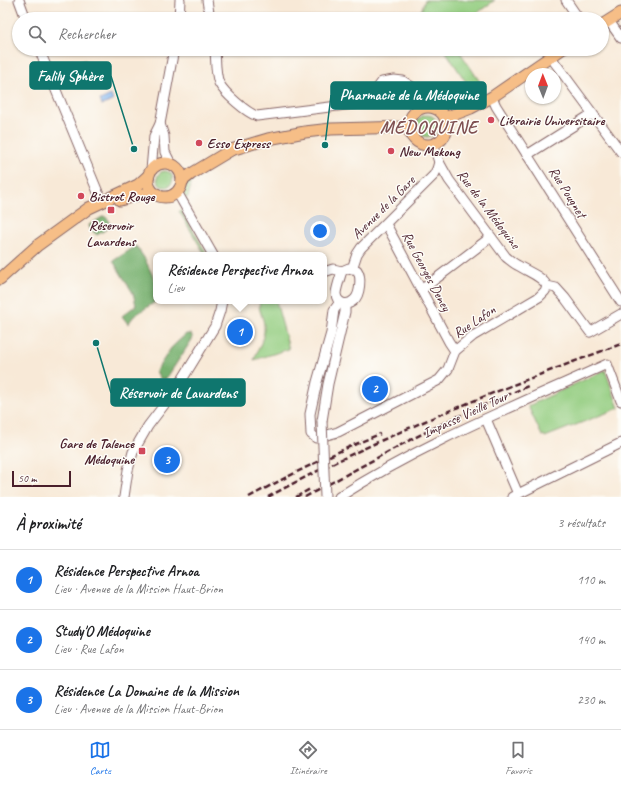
<!DOCTYPE html>
<html lang="fr">
<head>
<meta charset="utf-8">
<style>
  body { margin:0; font-family:Caveat,sans-serif; background:#f2f2f2; color:#202124 }
  .compass { position:absolute; left:525px; top:68px; width:36px; height:36px; border-radius:50%; background:#fff; box-shadow:0 1px 3px #0004; rotate:359deg }
  .scale { position:absolute; left:12px; bottom:10px; width:59px; box-sizing:border-box; padding-left:4px; border:2px solid #4a1f2b; border-top:0; font-size:11px; line-height:14px; white-space:nowrap; color:#4a1f2b; -webkit-text-stroke:3px #fdfcf7; paint-order:stroke }
  .you { position:absolute; left:320px; top:231px; width:14px; height:14px; margin:-10px; border:3px solid #fff; border-radius:50%; background:#1a73e8; box-shadow:0 0 0 6px #1a73e833 }
  .badge { display:grid; place-items:center; width:26px; height:26px; border-radius:50%; background:#1a73e8; color:#fff; font-size:13px; font-weight:700 }
  .pin { position:absolute; translate:-50% -50%; border:2px solid #fff; box-shadow:0 1px 4px #0006 }
  .popup { position:absolute; left:153px; top:252px; width:174px; height:52px; box-sizing:border-box; display:grid; place-content:center; border-radius:8px; background:#fff; filter:drop-shadow(0 1px 3px #0005); font-size:13px; white-space:nowrap; color:#757577 }
  .popup b { font-size:15px; color:#202124 }
  .popup::after { content:''; position:absolute; left:50%; top:100%; margin-left:-8px; border:8px solid transparent; border-top-color:#fff }
  .list { margin:0; padding:0; list-style:none }
  h2 { display:flex; justify-content:space-between; align-items:center; height:52px; margin:0; padding:0 16px; font-size:17px }
  h2 small { font-size:13px; font-weight:400; color:#757577 }
  .list li { display:grid; grid-template-columns:26px 1fr auto; gap:12px; align-items:center; box-sizing:border-box; height:60px; padding:0 16px; border-top:1px solid #e0e0e0 }
  .list b { display:block; font-size:15px; white-space:nowrap }
  .list p { margin:0; font-size:13px; white-space:nowrap; color:#757577 }
  .list em { font-size:13px; font-style:normal; color:#757577 }
  .icon { flex:none; width:22px; height:22px; fill:none; stroke:currentColor; stroke-width:2; stroke-linecap:round; stroke-linejoin:round }
  .map { position:relative; flex:none; width:621px; height:497px; overflow:hidden }
  .search { position:absolute; background:#fff; box-shadow:0 1px 3px #0004; left:12px; right:12px; top:12px; height:44px; display:flex; align-items:center; gap:10px; box-sizing:border-box; padding:0 14px; border-radius:22px; color:#757577; font-size:15px }
  .sheet { height:232px; background:#fff }
  nav { display:flex; justify-content:space-around; align-items:center; box-sizing:border-box; height:56px; border-top:1px solid #e0e0e0; background:#fff; font-size:11px; color:#757577 }
  nav a { display:grid; justify-items:center; gap:2px }
  nav .on { color:#1a73e8 }
  .map>svg:first-child { display:block }
  .green { fill:#95ce82; stroke:#707656 }
  .forest { fill:#78b170; stroke:#61684e }
  .water { fill:#81b5ef; stroke:#666a8d }
  .lines { fill:none; stroke-linecap:round; stroke-linejoin:round }
  .minor-casing { stroke:#876667; stroke-width:11 }
  .major-casing { stroke:#876667; stroke-width:13 }
  .minor { stroke:#fff; stroke-width:9 }
  .major { stroke:#f6be87; stroke-width:11 }
  .rail { stroke:#4a1f2b; stroke-width:2.5; stroke-dasharray:6 3; stroke-linecap:butt }
  .minor-bridge-casing { stroke:#876667; stroke-width:11; stroke-linecap:butt }
  .minor-bridge { stroke:#fff; stroke-width:9 }
  .poi-dot { fill:#d1495b; stroke:#fdfcf7; stroke-width:1.5 }
  .labels { text-anchor:middle; stroke-width:3; stroke-linejoin:round; paint-order:stroke }
  .poi-label { font-size:14px; font-weight:bold; fill:#4a1f2b; stroke:#fdfcf7; text-anchor:start }
  .street-label { font-size:14px; fill:#4a1f2b; stroke:#fdfcf7 }
  .district-label { font-size:18px; font-weight:bold; letter-spacing:1px; fill:#805253; stroke:#fdfcf7 }
  .leader { fill:none; stroke:#0f766e; stroke-width:1.5 }
  .callout-dot { fill:#0f766e; stroke:#fdfcf7; stroke-width:1.5 }
  .callout { fill:#0f766e; stroke:#0f766e; stroke-width:1.5 }
  .callout-label { font-size:15px; text-anchor:middle; font-weight:bold; fill:#fff }
</style>
</head>
<body>
<div class="map">
<svg width="621" height="497" viewBox="0 0 621 497">
  <rect width="100%" height="100%" fill="#fdfcf7"/>
  <filter id="ink" filterUnits="userSpaceOnUse"><feTurbulence type="fractalNoise" baseFrequency=".025" numOctaves="2"/><feDisplacementMap in="SourceGraphic" scale="8" xChannelSelector="R" yChannelSelector="G"/><feConvolveMatrix kernelMatrix="1 2 1 2 8 2 1 2 1" color-interpolation-filters="sRGB"/></filter>
  <filter id="wash" filterUnits="userSpaceOnUse"><feTurbulence type="fractalNoise" baseFrequency=".012" numOctaves="4" result="noise"/><feDisplacementMap in="SourceGraphic" scale="16" xChannelSelector="R" yChannelSelector="G"/><feGaussianBlur stdDeviation="0.9" result="paint"/><feColorMatrix in="noise" values="0 0 0 0 0 0 0 0 0 0 0 0 0 0 0 0 0 1.4 0 .05"/><feComposite in="paint" operator="in"/></filter>
  <g filter="url(#wash)">
    <rect width="100%" height="100%" fill="#f8e9d7"/>
    <g class="green">
      <polygon points="425,0 495,0 469,19 413,19 420,14"/>
      <polygon points="444,49 458,49 484,88 474,94"/>
      <polygon points="85,60 89,71 62,81 58,70"/>
      <circle cx="427" cy="126" r="11"/>
      <circle cx="165" cy="179" r="8"/>
      <polygon points="192,180 188,197 185,198 183,195 185,185"/>
      <polygon points="181,210 206,252 204,253 179,211"/>
      <path d="M260,301H276L289,349L254,360C258,349 265,338 264,326C264,317 257,310 260,301Z"/>
      <polygon points="605,370 619,408 545,437 544,435 542,436 528,406"/>
    </g>
    <g class="forest">
      <polygon points="104,216 109,220 110,227 97,235 90,229 89,225"/>
      <polygon points="136,246 145,259 156,283 156,294 154,296 155,302 134,316 128,324 122,316 136,305 133,293 113,261"/>
      <polygon points="186,334 191,334 193,338 166,379 160,379 156,371 171,348"/>
    </g>
    <g class="water">
      <polygon points="100,69 103,75 92,79 90,73"/>
      <polygon points="111,95 113,101 102,105 100,100"/>
    </g>
  </g>
  <g filter="url(#ink)">
    <g class="lines">
      <g class="minor-casing">
        <g id="minor">
          <polyline points="19,0 26,19"/>
          <polyline points="207,0 210,19"/>
          <polyline points="566,0 579,19"/>
          <polyline points="179,19 180,0"/>
          <polyline points="609,21 621,38"/>
          <polyline points="39,49 102,202"/>
          <path d="M215,49C216,60 215,73 219,83C224,93 247,113 257,116L362,103L371,97L382,82L394,80L403,81L412,87L421,108"/>
          <polyline points="550,56 621,152"/>
          <polyline points="492,97 496,106 621,302"/>
          <polyline points="160,124 164,136 165,152 171,164"/>
          <polyline points="527,155 592,114"/>
          <path d="M439,162L449,180L506,257C510,260 514,264 519,266C528,272 542,276 547,286L556,288L565,298L590,332L621,314"/>
          <polyline points="151,170 154,136 160,124 174,49"/>
          <polyline points="177,192 213,255"/>
          <polyline points="386,224 449,342 455,351"/>
          <path d="M349,268L357,270C362,277 360,295 354,300C347,307 336,303 336,293C337,286 340,278 342,271Z"/>
          <polyline points="352,269 357,254 361,248 434,175 437,169 439,162 433,144"/>
          <polyline points="324,272 333,269 342,271"/>
          <polyline points="421,290 491,237"/>
          <polyline points="340,302 334,310 331,333 317,382 310,414 311,434 316,438 338,432 439,380 448,369 455,351 473,336 539,297 545,291 547,286"/>
          <polyline points="486,419 518,494"/>
          <polyline points="322,421 328,384 345,312 345,304"/>
          <polyline points="124,497 128,470 133,452 148,426 177,388 215,326 220,311 222,301"/>
          <path d="M339,497C423,443 517,405 607,364L621,401"/>
          <polyline points="512,497 621,443"/>
        </g>
      </g>
      <g class="major-casing">
        <g id="major">
          <polyline points="602,25 621,13"/>
          <circle cx="428" cy="126" r="19"/>
          <polyline points="445,118 471,108 492,97 562,49"/>
          <circle cx="165" cy="180" r="17"/>
          <polyline points="182,181 191,174 231,150 268,139 305,132 331,129 409,127"/>
          <polyline points="120,200 141,194 157,194"/>
          <polyline points="0,279 38,245 89,208 138,185 149,175"/>
        </g>
      </g>
      <use href="#minor" class="minor"/>
      <use href="#major" class="major"/>
      <g class="rail">
        <path d="M249,497C292,474 335,452 380,434"/>
        <path d="M268,497C381,435 500,389 621,344"/>
        <polyline points="296,497 310,489"/>
        <polyline points="305,497 410,440 452,419 528,386"/>
      </g>
      <g class="minor-bridge-casing">
        <polyline id="minor-bridge" points="322,421 325,497"/>
      </g>
      <use href="#minor-bridge" class="minor-bridge"/>
    </g>
  </g>
  <g class="poi-dot">
    <circle cx="491" cy="120" r="4"/>
    <circle cx="199" cy="143" r="4"/>
    <circle cx="391" cy="151" r="4"/>
    <circle cx="81" cy="196" r="4"/>
    <rect x="107" y="206" width="8" height="8" rx="2"/>
    <rect x="138" y="447" width="8" height="8" rx="2"/>
  </g>
  <g class="labels">
    <g class="poi-label">
      <text x="499" y="125">Librairie Universitaire</text>
      <text x="207" y="148">Esso Express</text>
      <text x="399" y="156">New Mekong</text>
      <text x="89" y="201">Bistrot Rouge</text>
      <text x="111" y="230" text-anchor="middle">Réservoir<tspan x="111" dy="16">Lavardens</tspan></text>
      <text x="134" y="448" text-anchor="end">Gare de Talence<tspan x="134" dy="16">Médoquine</tspan></text>
    </g>
    <g class="street-label">
      <text transform="translate(568 192) rotate(58)" y="5">Rue Pougnet</text>
      <text transform="translate(383 207) rotate(-45)" y="5">Avenue de la Gare</text>
      <text transform="translate(489 209) rotate(53)" y="5">Rue de la Médoquine</text>
      <text transform="translate(427 271) rotate(62)" y="5">Rue Georges Deney</text>
      <text transform="translate(474 321) rotate(-34)" y="5">Rue Lafon</text>
      <text transform="translate(465 414) rotate(-25)" y="5">Impasse Vieille Tour</text>
    </g>
    <g class="district-label">
      <text x="429" y="133">MÉDOQUINE</text>
    </g>
  </g>
  <path class="leader" d="M134 149L111 76M325 145L331 95M96 343L111 393"/>
  <g class="callout-dot">
    <circle cx="134" cy="149" r="4"/>
    <circle cx="325" cy="145" r="4"/>
    <circle cx="96" cy="343" r="4"/>
  </g>
  <g class="callout">
    <rect x="30" y="62" width="81" height="27" rx="4"/>
    <rect x="331" y="82" width="155" height="27" rx="4"/>
    <rect x="111" y="379" width="134" height="27" rx="4"/>
  </g>
  <g class="callout-label">
    <text x="70" y="81">Falily Sphère</text>
    <text x="409" y="100">Pharmacie de la Médoquine</text>
    <text x="178" y="398">Réservoir de Lavardens</text>
  </g>
</svg>
<svg class="compass" viewBox="-18 -18 36 36"><path d="M0-13l5 13h-10z" fill="#e53935"/><path d="M0 13l5-13h-10z" fill="#757577"/></svg>
<div class="scale">50 m</div>
<div class="you"></div>
<div class="pin badge" style="left:240px;top:332px">1</div>
<div class="popup"><b>Résidence Perspective Arnoa</b>Lieu</div>
<div class="pin badge" style="left:375px;top:389px">2</div>
<div class="pin badge" style="left:167px;top:460px">3</div>
<div class="search"><svg class="icon" aria-label="search" viewBox="0 0 24 24"><circle cx="10" cy="10" r="6"/><path d="M15 15l6 6"/></svg>Rechercher</div>
</div>
<section class="sheet">
<h2>À proximité<small>3 résultats</small></h2>
<ul class="list">
<li><span class="badge">1</span><div><b>Résidence Perspective Arnoa</b><p>Lieu · Avenue de la Mission Haut-Brion</p></div><em>110 m</em></li>
<li><span class="badge">2</span><div><b>Study'O Médoquine</b><p>Lieu · Rue Lafon</p></div><em>140 m</em></li>
<li><span class="badge">3</span><div><b>Résidence La Domaine de la Mission</b><p>Lieu · Avenue de la Mission Haut-Brion</p></div><em>230 m</em></li>
</ul>
</section>
<nav>
<a class="on"><svg class="icon" aria-label="map" viewBox="0 0 24 24"><path d="M3 6l6-2 6 2 6-2v14l-6 2-6-2-6 2zM9 4v14M15 6v14"/></svg>Carte</a>
<a><svg class="icon" aria-label="directions" viewBox="0 0 24 24"><path d="M12 3l9 9-9 9-9-9zM9 14v-3h6M13 9l2 2-2 2"/></svg>Itinéraire</a>
<a><svg class="icon" aria-label="saved" viewBox="0 0 24 24"><path d="M7 4h10v16l-5-4-5 4z"/></svg>Favoris</a>
</nav>
</body>
</html>
